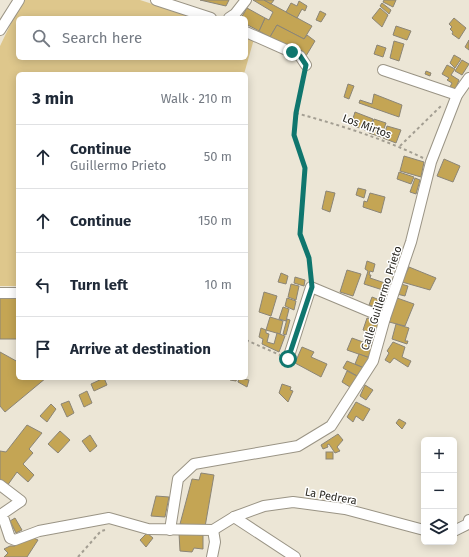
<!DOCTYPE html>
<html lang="en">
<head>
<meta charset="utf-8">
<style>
  body { margin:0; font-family:"Fira Sans",sans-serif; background:#f6f6f7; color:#1f2937 }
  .controls { position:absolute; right:12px; bottom:12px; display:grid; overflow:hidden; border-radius:6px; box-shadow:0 2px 10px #0003 }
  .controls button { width:36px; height:36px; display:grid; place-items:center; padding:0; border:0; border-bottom:1px solid #e0e1e3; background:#fff; color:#1f2937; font:20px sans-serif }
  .stop { position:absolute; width:12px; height:12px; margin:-9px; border:3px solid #0f766e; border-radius:50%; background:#fff }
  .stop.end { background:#0f766e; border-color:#fff; box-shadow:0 1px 4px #0008 }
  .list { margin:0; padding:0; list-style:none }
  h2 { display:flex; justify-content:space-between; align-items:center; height:52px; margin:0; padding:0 16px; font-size:17px }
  h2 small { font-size:13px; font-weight:400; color:#747a83 }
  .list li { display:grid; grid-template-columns:26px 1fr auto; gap:12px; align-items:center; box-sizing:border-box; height:64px; padding:0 16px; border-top:1px solid #e0e1e3 }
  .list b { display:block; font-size:15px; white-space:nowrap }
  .list p { margin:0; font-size:13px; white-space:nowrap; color:#747a83 }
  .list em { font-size:13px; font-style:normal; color:#747a83 }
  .icon { flex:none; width:22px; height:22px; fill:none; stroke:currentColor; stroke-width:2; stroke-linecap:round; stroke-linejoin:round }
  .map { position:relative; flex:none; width:469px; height:557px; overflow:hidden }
  .search { position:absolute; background:#fff; box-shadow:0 2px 10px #0003; left:16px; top:16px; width:232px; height:44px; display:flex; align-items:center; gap:10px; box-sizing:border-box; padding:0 14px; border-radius:6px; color:#747a83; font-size:15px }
  .panel { position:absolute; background:#fff; box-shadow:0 2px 10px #0003; left:16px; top:72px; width:232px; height:308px; border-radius:6px }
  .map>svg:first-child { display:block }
  .green { fill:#dec78c }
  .building { fill:#c4a554; stroke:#8b8577 }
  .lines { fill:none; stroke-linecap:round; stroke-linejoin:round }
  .minor-casing { stroke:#9a9485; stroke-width:12 }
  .path { stroke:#a39e92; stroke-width:2; stroke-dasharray:3 3; stroke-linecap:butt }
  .minor { stroke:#fff; stroke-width:10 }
  .route { stroke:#0f766e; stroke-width:5 }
  .labels { text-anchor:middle; stroke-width:3; stroke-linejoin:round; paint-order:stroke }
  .street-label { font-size:11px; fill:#2a2822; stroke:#fff }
</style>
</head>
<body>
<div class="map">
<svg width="469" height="557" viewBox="0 0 469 557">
  <rect width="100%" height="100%" fill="#ece6d6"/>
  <polygon class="green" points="25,0 140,0 196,18 18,18 18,58 246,58 246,36 254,39 244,74 18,74 18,286 0,286 0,46 17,11"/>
  <g class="building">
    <polygon points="200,0 229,0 226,6"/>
    <polygon points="253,0 264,0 312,26 304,39 277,25 270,37 259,31 265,18 269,20 273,12"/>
    <polygon points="264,0 274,0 271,4"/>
    <polygon points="384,0 396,0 393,7 383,2"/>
    <polygon points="299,1 307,6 305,11 302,9 297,18 286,12 291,3 297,6"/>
    <polygon points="382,3 391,10 389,14 380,6"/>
    <polygon points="247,8 265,18 259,31 246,24 246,18 241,18"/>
    <polygon points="380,8 388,15 382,27 372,18"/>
    <polygon points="320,11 326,14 321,22 316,20"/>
    <polygon points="454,18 466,28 459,39 452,34 453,32 450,29 452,27 449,24"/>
    <polygon points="277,25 304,39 307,35 315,41 306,56 270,37"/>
    <polygon points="396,26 411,31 407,40 393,35"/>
    <polygon points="469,40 469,50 465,47"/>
    <polygon points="394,41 404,44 399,61 390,58"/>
    <polygon points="377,45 386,48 383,57 374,54"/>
    <polygon points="454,55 461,59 455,68 450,63"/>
    <polygon points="462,60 469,64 462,75 455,71"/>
    <polygon points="447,65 455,69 451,75 459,80 455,90 450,87 452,83 447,80 449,78 442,74"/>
    <polygon points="426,71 431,73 430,76 425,74"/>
    <polygon points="348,84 354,86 349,99 344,97"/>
    <polygon points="374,94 402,105 399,117 359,103 360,100 372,104"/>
    <polygon points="355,112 373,119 368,131 351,125"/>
    <polygon points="374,119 386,123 381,137 369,133"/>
    <polygon points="387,126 401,130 396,143 383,138"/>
    <polygon points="404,156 424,162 421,177 400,171"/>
    <polygon points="444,159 460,166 453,182 437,176"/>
    <polygon points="399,172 414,177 411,184 397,179"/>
    <polygon points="415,178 420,180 416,194 410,192"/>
    <polygon points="358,188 366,190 364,198 356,195"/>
    <polygon points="326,191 335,193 330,212 322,209"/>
    <polygon points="370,193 385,197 381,213 363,207 364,201 367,202"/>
    <polygon points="367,261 375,264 373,272 370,271 369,275 371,275 370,278 388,284 386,291 364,284 368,271 365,269"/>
    <polygon points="409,267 436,278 430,290 402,282"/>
    <polygon points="347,270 361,274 353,296 340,292"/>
    <polygon points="281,273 288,276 286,284 278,282"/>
    <polygon points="295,277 305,280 304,286 294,283"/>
    <polygon points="291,284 299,286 296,300 288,297"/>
    <polygon points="401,284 408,286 405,296 397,294"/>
    <polygon points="264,292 277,296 271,316 259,312"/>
    <polygon points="372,297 385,302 381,309 369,305"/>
    <rect x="0" y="298" width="18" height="41"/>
    <polygon points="287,298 296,301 294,310 285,306"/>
    <polygon points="397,298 414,304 405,326 389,322"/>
    <polygon points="283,307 289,309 286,321 279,319"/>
    <polygon points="270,317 283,321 280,334 266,330"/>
    <polygon points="367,318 375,321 370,333 363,330"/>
    <polygon points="287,319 290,320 286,335 283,334"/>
    <polygon points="375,321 382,323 374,346 366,343"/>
    <polygon points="396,324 409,328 405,341 408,341 407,344 392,339"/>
    <polygon points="261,328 266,330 266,333 269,334 267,342 274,344 277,333 285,336 279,352 262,344 263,339 259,337"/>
    <polygon points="352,338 374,346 370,358 347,350"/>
    <polygon points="393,342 405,347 402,357 411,361 408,367 394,358 390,363 385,360 389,353 387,351"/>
    <polygon points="302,347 314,352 311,357 327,364 321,377 295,363"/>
    <polygon points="0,352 18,362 18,378 46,378 5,412 0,406"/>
    <polygon points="359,354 370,358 364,368 355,364"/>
    <polygon points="347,361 364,368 359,377 343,368"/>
    <polygon points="347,371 359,377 353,389 342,382"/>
    <polygon points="104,378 107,385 94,391 91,384"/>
    <polygon points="230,378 237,378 236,381 230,380"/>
    <polygon points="239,378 249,380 247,387 238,382"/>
    <polygon points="282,384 291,387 290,390 293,391 288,402 279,393"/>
    <polygon points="365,385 373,390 366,400 360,396"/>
    <polygon points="87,391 92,403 84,407 79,395"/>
    <polygon points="69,401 74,413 67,417 61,404"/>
    <polygon points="356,402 370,409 363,421 356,416 353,422 347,417"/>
    <polygon points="51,404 56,409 47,422 40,416"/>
    <polygon points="399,419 406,423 402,429 396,423"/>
    <polygon points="27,425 42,433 29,449 33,453 23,464 34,475 28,482 17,472 7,486 0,481 0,451 6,452"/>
    <polygon points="60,431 70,440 58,453 48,444"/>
    <polygon points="338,434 343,440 337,447 340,451 335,453 329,444 327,445 328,447 323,449 321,445"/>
    <polygon points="90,435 97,446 90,452 82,441"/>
    <rect x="326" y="452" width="7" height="7"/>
    <polygon points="201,473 214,475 205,527 180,524 192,479 199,480"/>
    <polygon points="156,496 169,497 165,517 151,516"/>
    <polygon points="15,518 22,530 16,533 10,521"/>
    <polygon points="147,533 153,538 146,547 140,540"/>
    <polygon points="179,533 203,535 203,549 194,548 192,552 180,551"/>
    <polygon points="29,536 38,540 27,557 4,557 8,553 4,549 10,546 15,546 22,539 26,542"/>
  </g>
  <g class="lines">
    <g class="minor-casing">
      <g id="minor">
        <polyline points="156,0 211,18"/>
        <polyline points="229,18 235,14 246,0"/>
        <polyline points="0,30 19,0"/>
        <polyline points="246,32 300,56 306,65"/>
        <polyline points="383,70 457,95"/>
        <polyline points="0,293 18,293"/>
        <polyline points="288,359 311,287 385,318"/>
        <polyline points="0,485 21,501 2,514 10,538 15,540 39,531 109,518 148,529 213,530 234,517 264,506 293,502 345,509 424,530"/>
        <polyline points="234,517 295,557"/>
        <polyline points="170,530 178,479 194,464 298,446 331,426 373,361 385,318 411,242 431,162 457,95 469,78"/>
        <polyline points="454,531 468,524 469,520"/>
        <polyline points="212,557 215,542 213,530"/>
      </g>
    </g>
    <g class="path">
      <polyline points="304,74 296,113 294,135 305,168 300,234 309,258 311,277"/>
      <path d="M296,113C339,125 382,138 423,158"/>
      <polyline points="400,146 443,104"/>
      <polyline points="246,340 280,355"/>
      <polyline points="78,557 101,531 105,530"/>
    </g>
    <use href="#minor" class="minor"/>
  </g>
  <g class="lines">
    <polyline class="route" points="288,359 312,287 309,258 300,234 305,168 294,135 296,113 306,65 300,56 292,52"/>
  </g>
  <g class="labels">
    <g class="street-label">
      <text transform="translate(367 126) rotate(20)" y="4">Los Mirtos</text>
      <text transform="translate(381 298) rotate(-72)" y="4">Calle Guillermo Prieto</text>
      <text transform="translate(331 496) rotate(10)" y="4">La Pedrera</text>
    </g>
  </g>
</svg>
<div class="controls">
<button>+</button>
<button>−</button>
<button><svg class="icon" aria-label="layers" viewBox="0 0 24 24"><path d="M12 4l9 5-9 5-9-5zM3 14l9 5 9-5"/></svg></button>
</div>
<div class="stop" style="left:288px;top:359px"></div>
<div class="stop end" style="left:292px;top:52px"></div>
<div class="search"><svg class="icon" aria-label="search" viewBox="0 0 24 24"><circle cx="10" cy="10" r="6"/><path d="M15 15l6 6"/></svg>Search here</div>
<section class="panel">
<h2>3 min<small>Walk · 210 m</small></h2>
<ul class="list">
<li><svg class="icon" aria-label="ahead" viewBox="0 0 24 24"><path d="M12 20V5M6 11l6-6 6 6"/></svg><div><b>Continue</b><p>Guillermo Prieto</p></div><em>50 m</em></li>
<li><svg class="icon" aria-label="ahead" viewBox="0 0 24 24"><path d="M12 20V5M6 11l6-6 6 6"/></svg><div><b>Continue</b></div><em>150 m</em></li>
<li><svg class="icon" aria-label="left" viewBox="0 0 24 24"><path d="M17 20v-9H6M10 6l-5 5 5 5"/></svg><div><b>Turn left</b></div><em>10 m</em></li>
<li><svg class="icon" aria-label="arrive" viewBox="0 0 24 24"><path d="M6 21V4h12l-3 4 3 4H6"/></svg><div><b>Arrive at destination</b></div></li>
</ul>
</section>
</div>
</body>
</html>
